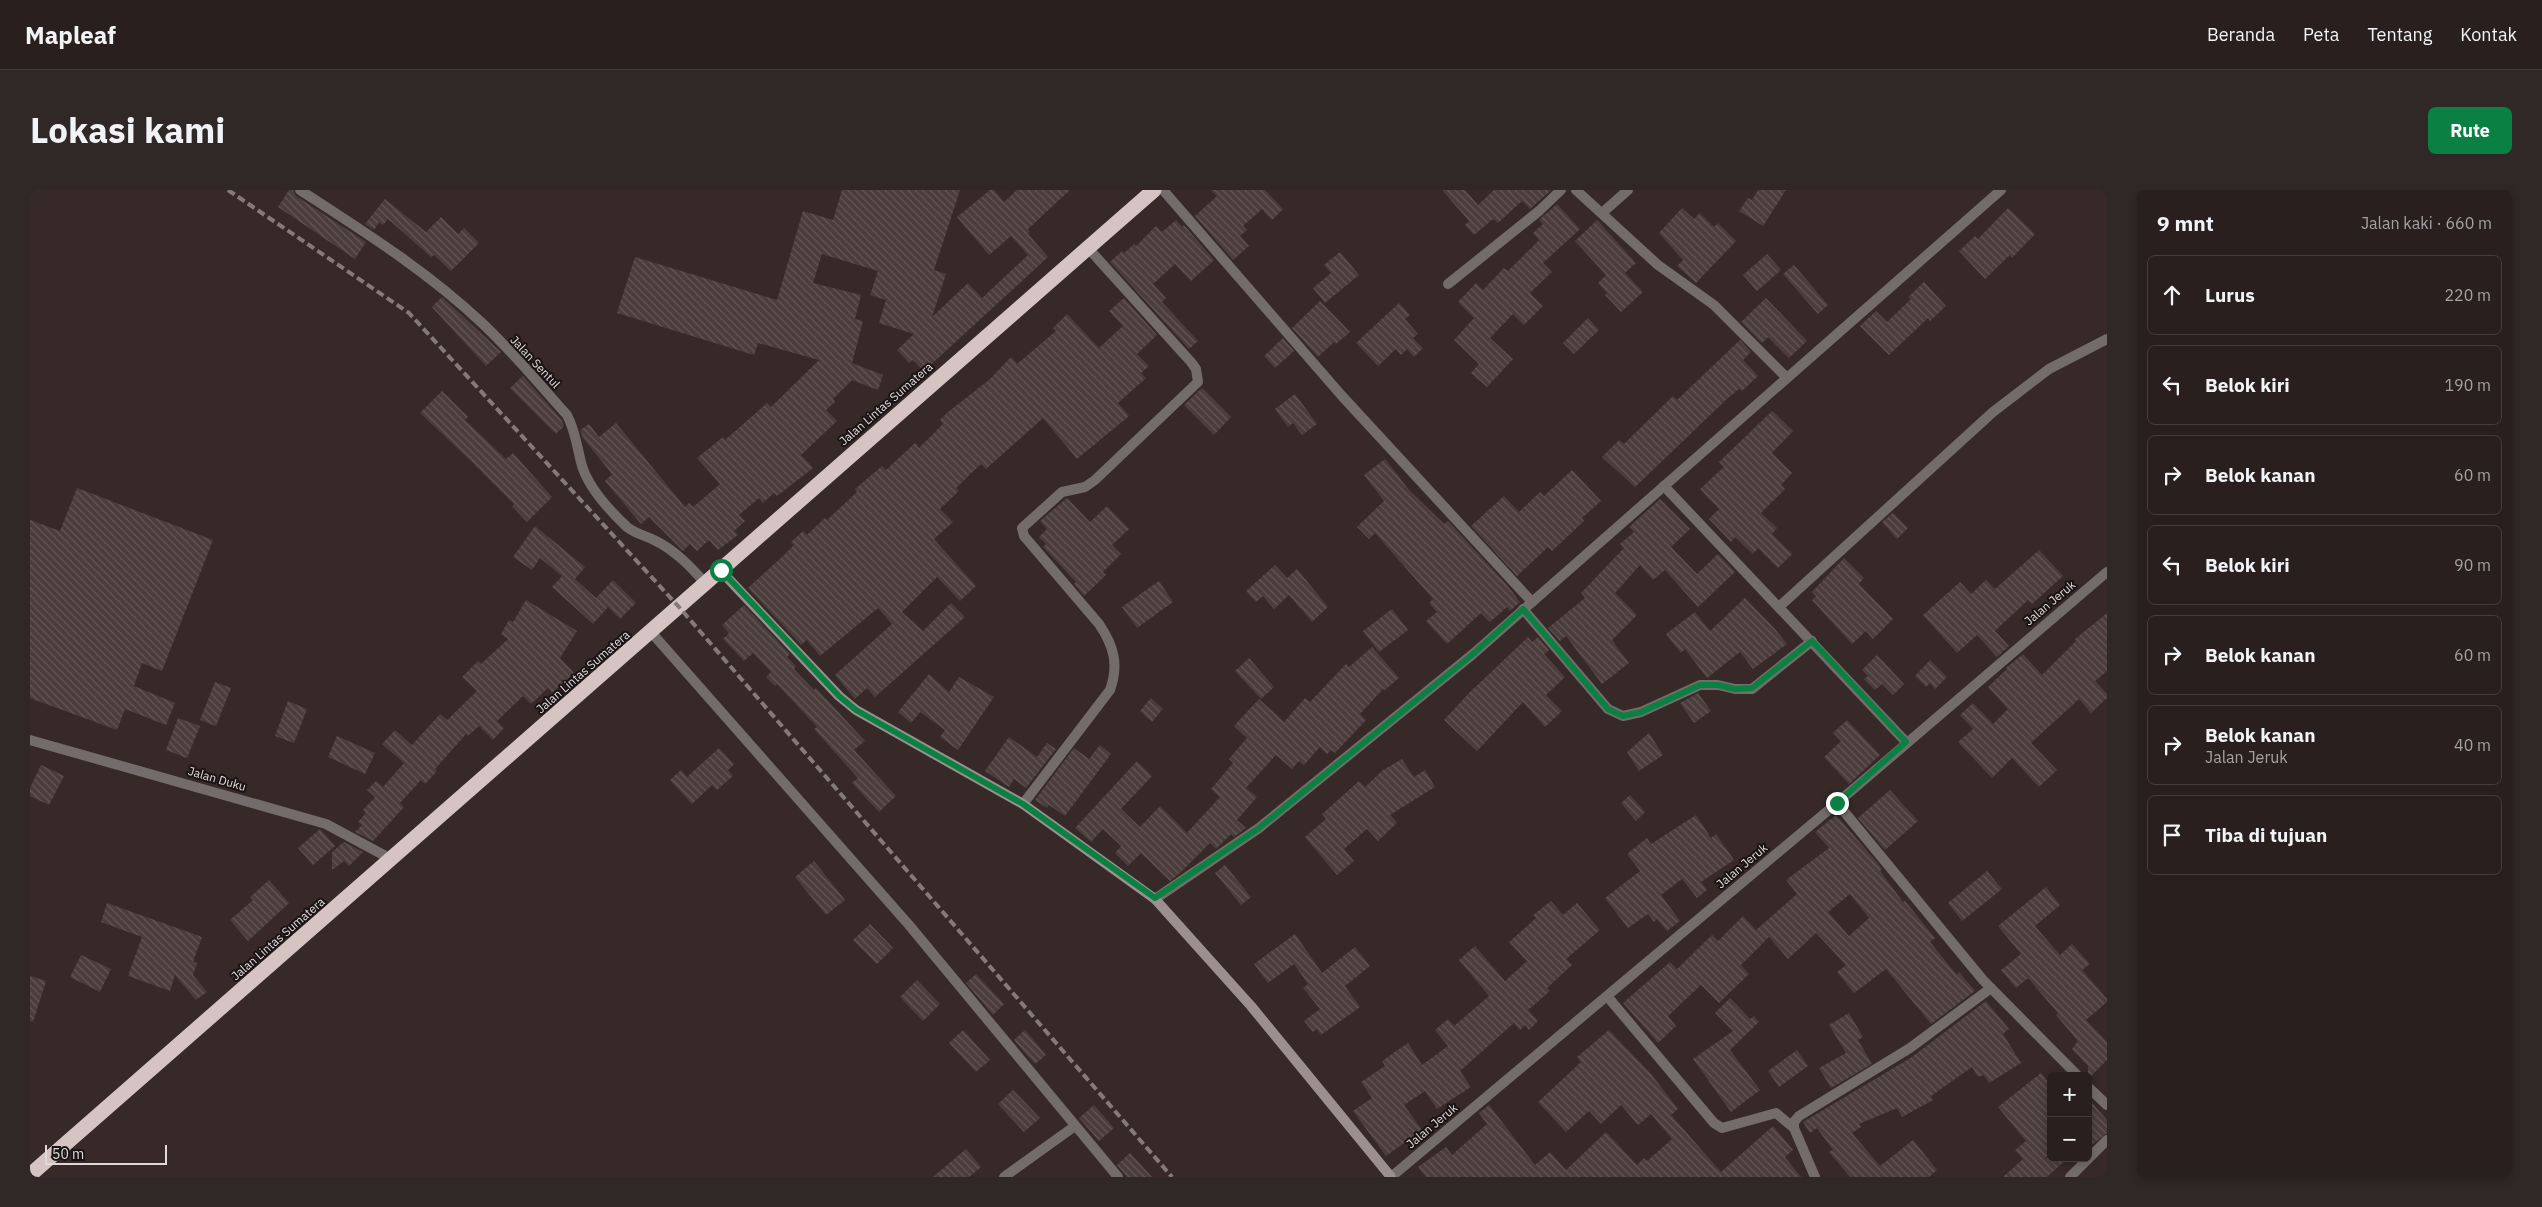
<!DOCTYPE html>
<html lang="id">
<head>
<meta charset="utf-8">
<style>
  body { margin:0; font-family:"IBM Plex Sans",sans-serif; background:#302727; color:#f1f3f6 }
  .controls { position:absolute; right:15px; bottom:15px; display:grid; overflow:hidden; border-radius:8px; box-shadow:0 2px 8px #0003 }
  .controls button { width:45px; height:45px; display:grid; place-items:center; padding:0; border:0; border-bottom:1px solid #443d3c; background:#281f1e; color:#f1f3f6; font:25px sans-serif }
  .scale { position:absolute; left:15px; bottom:12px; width:122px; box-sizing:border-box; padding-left:5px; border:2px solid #e1d9d8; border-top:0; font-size:14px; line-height:18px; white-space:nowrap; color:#e1d9d8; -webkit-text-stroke:4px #191313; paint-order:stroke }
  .stop { position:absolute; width:15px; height:15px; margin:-11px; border:4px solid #0b8043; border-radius:50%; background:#fff }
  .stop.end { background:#0b8043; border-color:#fff; box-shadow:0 1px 5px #0008 }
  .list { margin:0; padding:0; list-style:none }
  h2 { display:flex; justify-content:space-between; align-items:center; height:65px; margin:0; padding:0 20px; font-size:21px }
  h2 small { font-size:16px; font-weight:400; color:#a5a2a4 }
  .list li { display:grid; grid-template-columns:32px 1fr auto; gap:15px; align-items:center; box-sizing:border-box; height:80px; margin:0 10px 10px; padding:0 10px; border:1px solid #443d3c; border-radius:8px }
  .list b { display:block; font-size:19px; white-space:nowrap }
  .list p { margin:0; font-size:16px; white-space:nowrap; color:#a5a2a4 }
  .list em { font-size:16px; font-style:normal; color:#a5a2a4 }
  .icon { flex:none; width:28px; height:28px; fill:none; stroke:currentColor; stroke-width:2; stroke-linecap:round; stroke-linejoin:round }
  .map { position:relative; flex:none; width:2077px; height:987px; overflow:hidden; border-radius:8px }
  header { display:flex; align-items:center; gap:30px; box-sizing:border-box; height:70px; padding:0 25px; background:#281f1e; border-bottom:1px solid #443d3c }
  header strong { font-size:24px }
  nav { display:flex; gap:28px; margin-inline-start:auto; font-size:18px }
  .intro { display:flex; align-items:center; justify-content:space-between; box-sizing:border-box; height:120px; padding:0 30px }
  h1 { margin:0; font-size:35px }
  .button { padding:12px 22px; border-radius:8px; background:#0b8043; color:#fff; font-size:18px; font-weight:700 }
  main { display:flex; gap:30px; padding:0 30px }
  aside { flex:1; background:#281f1e; border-radius:8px; box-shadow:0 2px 8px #0003 }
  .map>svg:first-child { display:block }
  .building { fill:url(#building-back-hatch); fill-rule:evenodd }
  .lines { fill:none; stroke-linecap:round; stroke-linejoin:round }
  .street { stroke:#736c6b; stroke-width:10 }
  .secondary { stroke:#9b908f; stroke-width:10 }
  .highway { stroke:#d5c4c2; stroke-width:15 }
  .rail { stroke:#847a79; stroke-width:4; stroke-dasharray:8 4; stroke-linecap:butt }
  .route { stroke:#0b8043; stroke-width:6 }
  .labels { text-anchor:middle; stroke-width:4; stroke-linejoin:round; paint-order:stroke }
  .street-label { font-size:12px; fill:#e1d9d8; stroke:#191313 }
</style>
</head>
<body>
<header>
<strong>Mapleaf</strong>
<nav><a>Beranda</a><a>Peta</a><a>Tentang</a><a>Kontak</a></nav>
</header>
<div class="intro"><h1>Lokasi kami</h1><a class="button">Rute</a></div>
<main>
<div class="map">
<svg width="2077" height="987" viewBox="0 0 2077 987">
  <defs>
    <pattern id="building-back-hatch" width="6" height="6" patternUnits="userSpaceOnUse" patternTransform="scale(1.25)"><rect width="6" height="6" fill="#4a3d3b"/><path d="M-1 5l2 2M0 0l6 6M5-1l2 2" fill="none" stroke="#645857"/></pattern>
  </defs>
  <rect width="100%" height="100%" fill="#362928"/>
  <g class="building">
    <polygon points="259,0 263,0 266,6 336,52 325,69 248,17"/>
    <polygon points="812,0 930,0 904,80 916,84 902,127 938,93 952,108 998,65 981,46 959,65 927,27 960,0 964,0 974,12 987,0 1040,0 998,39 1000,42 998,44 1018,67 894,181 883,170 879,173 867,160 884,144 849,133 856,110 840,105 848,81 792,64 783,93 831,105 825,129 833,131 822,173 853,185 848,200 822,190 803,209 805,212 796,220 807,231 771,265 783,278 747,306 744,303 733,313 729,308 709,325 715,331 704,341 708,345 688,360 679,350 667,361 660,354 653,361 619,327 611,334 575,291 582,284 553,248 550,240 559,234 569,247 586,233 655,317 659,313 663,317 690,294 667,268 693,247 695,250 737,213 741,217 789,170 728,153 724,165 587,123 605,67 747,110 773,21 803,30"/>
    <polygon points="1181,0 1235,0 1253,19 1242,30 1232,19 1213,36 1217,40 1210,46 1219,56 1203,70 1165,26 1187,6"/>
    <polygon points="1412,0 1435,0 1448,15 1464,0 1521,0 1500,19 1492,11 1468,33 1463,29 1444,45 1435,35 1439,31"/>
    <polygon points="1728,0 1756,0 1733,36 1709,21 1718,8 1722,10"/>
    <polygon points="355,9 396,42 411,27 428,44 434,38 449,53 421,81 404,65 401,67 358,29 353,35 349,32 344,40 335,34"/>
    <polygon points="1527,14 1550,39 1513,73 1522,82 1500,103 1513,116 1494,135 1483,124 1460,148 1483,169 1457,197 1441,183 1449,174 1424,150 1444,128 1428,112 1446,93 1453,100 1474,78 1478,81 1509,50 1503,43 1513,34 1509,30"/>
    <polygon points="1652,18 1664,29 1670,23 1684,37 1688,33 1706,51 1666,93 1647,76 1653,70 1629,43"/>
    <polygon points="1978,18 2005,44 1982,68 1980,65 1955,89 1929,61 1945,46 1948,49"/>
    <polygon points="1146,30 1152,37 1154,35 1184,70 1161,91 1145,74 1123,94 1136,108 1132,112 1168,151 1159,159 1080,72 1092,61 1094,63 1104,54 1106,56 1126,36 1132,42"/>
    <polygon points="1567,30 1606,73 1595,83 1613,102 1591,122 1575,105 1577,103 1568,93 1576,85 1545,51"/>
    <polygon points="1310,62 1329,85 1295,113 1283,98 1301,83 1294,75"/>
    <polygon points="1737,64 1751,80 1727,101 1713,85"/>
    <polygon points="1764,75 1798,115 1788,124 1753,84"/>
    <polygon points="1894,92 1916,116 1900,131 1898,128 1859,165 1830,136 1846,121 1857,132 1881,109 1878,107"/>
    <polygon points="412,107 471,162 456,176 402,117"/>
    <polygon points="1094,108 1127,145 1107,164 1119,176 1111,183 1116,188 1088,213 1099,226 1047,269 1013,228 956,279 951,274 926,298 929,301 910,319 923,332 904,349 946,396 930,411 907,387 872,422 893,441 921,413 935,427 845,507 837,498 825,509 805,485 862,434 848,418 790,466 777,450 771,455 718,398 754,365 764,355 761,352 773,341 777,345 795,328 797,330 827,302 825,299 852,276 856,280 885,253 889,258 913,234 910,230 918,222 959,190 981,167 987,174 1026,141 1023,138 1037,124 1069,158 1093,136 1079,121"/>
    <polygon points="1736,108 1777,151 1759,168 1738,147 1732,153 1711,132"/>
    <polygon points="1290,111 1320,142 1306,154 1304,152 1288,167 1262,138"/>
    <polygon points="1369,113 1380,125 1375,129 1388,144 1383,148 1393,158 1384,167 1377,159 1371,165 1366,159 1348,176 1326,153"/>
    <polygon points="1558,128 1569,140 1544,164 1533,153"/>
    <polygon points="1253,148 1264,161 1245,178 1234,166"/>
    <polygon points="1710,150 1721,162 1713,170 1728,186 1712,201 1709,199 1698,208 1605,297 1572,267 1589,250 1594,254 1643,206 1647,210"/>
    <polygon points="493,186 531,229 534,236 526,244 480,198"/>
    <polygon points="1172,198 1201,227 1184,245 1154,215"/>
    <polygon points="412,201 438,227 435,230 476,269 483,263 522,307 497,332 482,316 484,314 443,273 390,223"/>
    <polygon points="1265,204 1287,234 1272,245 1263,233 1258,237 1245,219"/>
    <polygon points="1742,221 1763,241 1742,263 1762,283 1751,295 1755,299 1731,323 1747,338 1742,344 1762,364 1748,378 1728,358 1723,364 1705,347 1701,352 1679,329 1689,319 1670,299 1694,277 1689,272"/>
    <polygon points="1355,269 1379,300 1414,334 1418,331 1477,395 1490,412 1480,421 1477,417 1460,432 1451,423 1417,454 1396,431 1407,422 1399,413 1403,409 1345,343 1339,349 1327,337 1354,311 1334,285"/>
    <polygon points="1542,280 1571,311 1552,328 1554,331 1522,361 1518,357 1487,386 1441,336 1474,306 1489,322 1510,302 1514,306"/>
    <polygon points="47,298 183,350 132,481 112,473 104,496 145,513 136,535 95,519 87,540 0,508 0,330 30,341"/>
    <polygon points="1037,308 1060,332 1077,316 1099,339 1082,355 1091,364 1073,382 1076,385 1054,406 1044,394 1046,392 1013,357 1016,354 1009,347 1017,339 1010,331"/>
    <polygon points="1630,309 1660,339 1641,357 1667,384 1688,364 1705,382 1668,417 1635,380 1623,390 1610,375 1585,403 1607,425 1582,450 1599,473 1572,494 1536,446 1530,451 1518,438 1555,408 1551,403 1594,358 1590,354 1604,342 1599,337"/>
    <polygon points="1863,323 1878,338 1867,349 1852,332"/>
    <polygon points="505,336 555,377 545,389 566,408 583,390 606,413 590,429 578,417 563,434 522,397 532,386 510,368 502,380 483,367"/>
    <polygon points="2009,360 2033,386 2002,414 1998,410 1965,441 1979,456 1967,467 1947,445 1927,463 1893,425 1930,392 1941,404 1956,390 1965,399"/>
    <polygon points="1814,368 1834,388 1829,394 1863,429 1843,449 1836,441 1822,454 1782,410 1786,406 1782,402"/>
    <polygon points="1245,375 1257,388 1267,379 1298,417 1282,432 1259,405 1244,419 1233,406 1226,412 1216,401"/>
    <polygon points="1129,391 1143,412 1107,438 1092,417"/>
    <polygon points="1715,408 1745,439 1757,454 1723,479 1710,462 1677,488 1655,459 1651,463 1636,444 1665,422 1680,441"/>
    <polygon points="496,410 547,441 530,468 544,483 522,503 518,498 501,514 493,506 467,531 474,538 463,550 449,536 438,546 436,544 405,579 407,581 395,594 391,590 370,613 374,617 343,651 325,642 332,635 328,632 336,623 333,620 345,607 337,600 346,591 353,597 374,573 352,554 365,540 382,555 410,524 417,530 447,501 432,487 448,471 451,474 478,449 471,444 479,430 483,432"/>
    <polygon points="714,415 760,464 757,467 766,476 764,479 784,500 786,498 835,551 824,560 866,606 849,622 822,593 828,588 784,539 787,537 747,494 745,496 736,487 741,482 723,463 714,471 693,449 699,443 692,435"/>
    <polygon points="1362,419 1378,440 1349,462 1333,441"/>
    <polygon points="2077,423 2077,481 2065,491 2077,504 2077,508 2061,523 2049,509 2001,553 2027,580 2009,597 1982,568 1962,588 1928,552 1943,539 1930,525 1943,513 1963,534 1978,519 1958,497 1977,479 1976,478 1993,464 2012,485 2046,451 2045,449"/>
    <polygon points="1498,447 1502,452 1508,447 1519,460 1514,464 1535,487 1516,505 1532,521 1515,537 1493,512 1447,561 1414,530 1440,502"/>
    <polygon points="1342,457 1369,488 1355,500 1353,499 1330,524 1336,530 1305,563 1301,560 1297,564 1290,557 1274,575 1269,571 1262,579 1246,565 1216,598 1227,607 1207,630 1216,638 1204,647 1201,644 1186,659 1180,653 1150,683 1140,691 1111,663 1098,676 1085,663 1091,656 1073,639 1061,652 1045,638 1107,571 1122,586 1091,619 1110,637 1130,616 1157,643 1190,607 1181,599 1203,573 1199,569 1217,548 1204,536 1229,509 1254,532 1275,508 1280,512 1316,474 1319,477"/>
    <polygon points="1847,465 1874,494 1863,505 1852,494 1845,500 1834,489 1838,486 1832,480"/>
    <polygon points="1219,468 1244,497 1231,509 1205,481"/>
    <polygon points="1900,470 1917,487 1905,499 1900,493 1896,497 1885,486"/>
    <polygon points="899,484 919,502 929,487 964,507 928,560 910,547 915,540 890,522 881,533 868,522"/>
    <polygon points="185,492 201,498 186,536 170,530"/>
    <polygon points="1668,503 1681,521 1664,533 1650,513"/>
    <polygon points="1121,508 1133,519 1122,532 1110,521"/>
    <polygon points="258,511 277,519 264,553 245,546"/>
    <polygon points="148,528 170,536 157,568 136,560"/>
    <polygon points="1817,530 1850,565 1819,594 1794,567 1811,551 1803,543"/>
    <polygon points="1619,543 1633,565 1609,581 1597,562"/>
    <polygon points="307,546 345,563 335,584 298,567"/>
    <polygon points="979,547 1007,567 1017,553 1026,559 996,598 984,589 979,597 955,581"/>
    <polygon points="1070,555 1081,564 1035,626 1019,615 1017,618 1005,610 1044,558 1059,569"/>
    <polygon points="689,558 704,574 698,580 703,586 687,600 682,595 662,614 640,590 651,580 657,587"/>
    <polygon points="1372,569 1384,587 1395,580 1405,597 1360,625 1367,633 1348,651 1337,639 1314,659 1324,671 1307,685 1275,647 1296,629 1292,624 1329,591 1335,597 1353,580"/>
    <polygon points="11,575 34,586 19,615 0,606 0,598"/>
    <polygon points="1860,600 1888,631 1855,660 1828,628"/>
    <polygon points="1600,605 1615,622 1606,631 1591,613"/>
    <polygon points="1666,625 1681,648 1686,644 1704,670 1671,692 1677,700 1667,708 1652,689 1631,705 1650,731 1637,741 1627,729 1624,732 1618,724 1598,738 1575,708 1610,681 1597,664 1617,648 1621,654"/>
    <path d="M1806,625L1845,670L1852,679L1850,681L1873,712L1875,711L1905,748L1900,752L1927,785L1929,782L1945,801L1901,834L1856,779L1824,803L1807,782L1816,775L1786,743L1758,769L1739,747L1711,775L1719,784L1689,813L1671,795L1638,826L1646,836L1628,853L1593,813L1640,772L1647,779L1682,745L1688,751L1713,726L1726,740L1767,704L1756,690L1799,658L1785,642ZM1820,704L1839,728L1819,746L1798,722Z"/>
    <polygon points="290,639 305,656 283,675 268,658"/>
    <polygon points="314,652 333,662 319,676 314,671 302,680 302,662"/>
    <polygon points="784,671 815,710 796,725 765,687"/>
    <polygon points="1195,675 1221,707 1211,715 1185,683"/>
    <polygon points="1957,681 1972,699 1932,731 1918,713"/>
    <polygon points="239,690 259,713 218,751 200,730 223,710 220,707"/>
    <polygon points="2016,697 2030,715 2005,736 2030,765 2042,754 2060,774 2052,780 2077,809 2077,812 2056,830 2077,852 2077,870 2058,889 2058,876 2042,859 2048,851 2026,825 2028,823 1998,788 1986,798 1971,780 1991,764 1968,736"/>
    <polygon points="1521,711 1533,725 1547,713 1570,740 1536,769 1542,775 1517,798 1520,801 1498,820 1508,831 1499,840 1495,835 1490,840 1484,833 1430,881 1441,897 1407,919 1395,901 1374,915 1392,940 1356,966 1323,921 1342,908 1331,892 1355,876 1352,871 1378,853 1392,875 1418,856 1405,840 1418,829 1424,836 1459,806 1429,770 1445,756 1475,791 1497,771 1479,752 1506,728 1503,725"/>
    <polygon points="77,713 172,747 163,772 167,773 163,785 177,802 166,810 145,785 140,801 98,786 112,747 71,732"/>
    <polygon points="840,734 863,758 847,774 823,750"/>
    <polygon points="1265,744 1292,783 1325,757 1340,776 1315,796 1330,817 1291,845 1287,839 1283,842 1274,831 1290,819 1273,798 1278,794 1264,774 1238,793 1224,774"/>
    <polygon points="51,765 81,779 70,802 40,787"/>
    <polygon points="946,784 974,814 963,825 936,793"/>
    <polygon points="0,786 16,791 3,832 0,831"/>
    <polygon points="887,790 910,814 893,831 870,807"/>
    <polygon points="1700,808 1720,829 1724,826 1729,832 1700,860 1730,900 1701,922 1663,869 1703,841 1685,823"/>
    <polygon points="1956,811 1979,839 1973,844 1991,873 1959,893 1954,885 1948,887 1942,877 1901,906 1903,910 1872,927 1867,918 1829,934 1831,937 1822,943 1850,976 1883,950 1907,980 1899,987 1820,987 1799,962 1803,960 1787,938 1780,943 1773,932 1882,867"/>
    <polygon points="1819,823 1833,847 1828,850 1842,874 1801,898 1789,878 1816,863 1799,835"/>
    <polygon points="933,840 960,870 946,882 919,853"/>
    <polygon points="995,840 1016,865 1005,874 984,850"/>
    <polygon points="1579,840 1621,884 1648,919 1641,925 1691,982 1743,936 1763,960 1755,967 1771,987 1396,987 1388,977 1416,957 1422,965 1457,934 1449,923 1459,915 1505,975 1520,962 1536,980 1576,942 1607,975 1614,968 1617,971 1642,949 1621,924 1608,935 1591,915 1571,934 1559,921 1536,942 1508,912 1551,872 1547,867"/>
    <polygon points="1767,860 1778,876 1749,897 1738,881"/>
    <polygon points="2011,883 2021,895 2021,963 2015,968 2038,968 2017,987 1973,987 1993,969 1985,960 1996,951 1968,917"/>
    <polygon points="983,900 1010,928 994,942 968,914"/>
    <polygon points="2058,908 2077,930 2077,943 2063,954 2058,949"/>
    <polygon points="1064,915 1084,938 1069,951 1049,928"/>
    <polygon points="936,959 951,977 939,987 903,987"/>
    <polygon points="1100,963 1122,987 1097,987 1087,975"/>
  </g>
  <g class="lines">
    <g class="street">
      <path d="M270,0C333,41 397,81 452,133C482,161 509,194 537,225C546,242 547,258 552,276C559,298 580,321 597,337C606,344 614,345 624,350C645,360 661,377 676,394"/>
      <polyline points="1133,0 1312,206 1502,412"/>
      <polyline points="1546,0 1628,75 1684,115 1757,188"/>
      <polyline points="1572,23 1598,0"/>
      <polyline points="1418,94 1509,21 1531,0"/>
      <polyline points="1634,296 1876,552"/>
      <polyline points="1750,416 1963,222 2019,179 2077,149"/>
      <polyline points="1493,419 1578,519 1593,526 1611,522 1670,495 1688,495 1705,499 1722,499 1782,451"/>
      <polyline points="621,442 879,735 1088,987"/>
      <polyline points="0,550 296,634 361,669"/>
      <polyline points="1807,613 1953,790 2048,886"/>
      <path d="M993,614L1080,500C1089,475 1084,456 1069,434L994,346L992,338L1032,302L1055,297L1065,290L1168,192L1166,179L1161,172L1058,58"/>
      <polyline points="1125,709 1229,638 1443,464 1971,0"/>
      <polyline points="1577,806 1684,933 1692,938 1746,923 1764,938"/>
      <polyline points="2058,897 2077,915"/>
      <polyline points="974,987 1045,936"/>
      <polyline points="1361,987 1807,613 2077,382"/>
      <polyline points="1785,987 1764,938 1764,932 1769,926 1880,858 1961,798"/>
      <polyline points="2040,987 2077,950"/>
    </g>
    <polyline class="secondary" points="691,381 809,506 826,520 993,614 1125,709 1221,816 1361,987"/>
    <polyline class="highway" points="0,985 1124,0"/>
    <polyline class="rail" points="198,0 379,123 649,417 1142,987"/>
  </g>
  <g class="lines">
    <polyline class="route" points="691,380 809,506 826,520 993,614 1125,708 1229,638 1443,464 1493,419 1578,519 1593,526 1611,522 1670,495 1688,495 1705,499 1722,498 1782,451 1876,552 1807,613"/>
  </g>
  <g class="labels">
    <g class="street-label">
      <text transform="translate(505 172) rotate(47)" y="4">Jalan Sentul</text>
      <text transform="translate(856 214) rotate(-41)" y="4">Jalan Lintas Sumatera</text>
      <text transform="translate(2020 413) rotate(-40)" y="4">Jalan Jeruk</text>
      <text transform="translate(553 482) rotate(-41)" y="4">Jalan Lintas Sumatera</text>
      <text transform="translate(187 589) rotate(16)" y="4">Jalan Duku</text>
      <text transform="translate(1712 676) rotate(-40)" y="4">Jalan Jeruk</text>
      <text transform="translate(248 749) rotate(-41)" y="4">Jalan Lintas Sumatera</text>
      <text transform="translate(1402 936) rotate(-40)" y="4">Jalan Jeruk</text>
    </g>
  </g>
</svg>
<div class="controls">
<button>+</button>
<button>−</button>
</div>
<div class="scale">50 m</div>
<div class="stop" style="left:691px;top:380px"></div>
<div class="stop end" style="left:1807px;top:613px"></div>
</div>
<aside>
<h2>9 mnt<small>Jalan kaki · 660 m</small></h2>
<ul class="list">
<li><svg class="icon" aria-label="ahead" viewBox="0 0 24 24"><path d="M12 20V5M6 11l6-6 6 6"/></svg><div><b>Lurus</b></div><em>220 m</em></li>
<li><svg class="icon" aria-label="left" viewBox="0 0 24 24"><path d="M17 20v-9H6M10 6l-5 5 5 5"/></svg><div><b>Belok kiri</b></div><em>190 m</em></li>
<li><svg class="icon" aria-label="right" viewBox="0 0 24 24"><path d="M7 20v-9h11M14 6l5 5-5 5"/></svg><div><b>Belok kanan</b></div><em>60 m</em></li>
<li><svg class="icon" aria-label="left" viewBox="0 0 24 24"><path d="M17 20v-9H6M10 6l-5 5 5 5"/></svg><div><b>Belok kiri</b></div><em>90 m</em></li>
<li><svg class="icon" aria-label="right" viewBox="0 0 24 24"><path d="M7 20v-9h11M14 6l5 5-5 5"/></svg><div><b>Belok kanan</b></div><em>60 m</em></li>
<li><svg class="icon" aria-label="right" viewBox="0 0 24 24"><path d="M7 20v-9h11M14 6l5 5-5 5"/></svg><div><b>Belok kanan</b><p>Jalan Jeruk</p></div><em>40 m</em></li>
<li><svg class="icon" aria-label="arrive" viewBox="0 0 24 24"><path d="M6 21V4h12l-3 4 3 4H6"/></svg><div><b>Tiba di tujuan</b></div></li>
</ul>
</aside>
</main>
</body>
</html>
